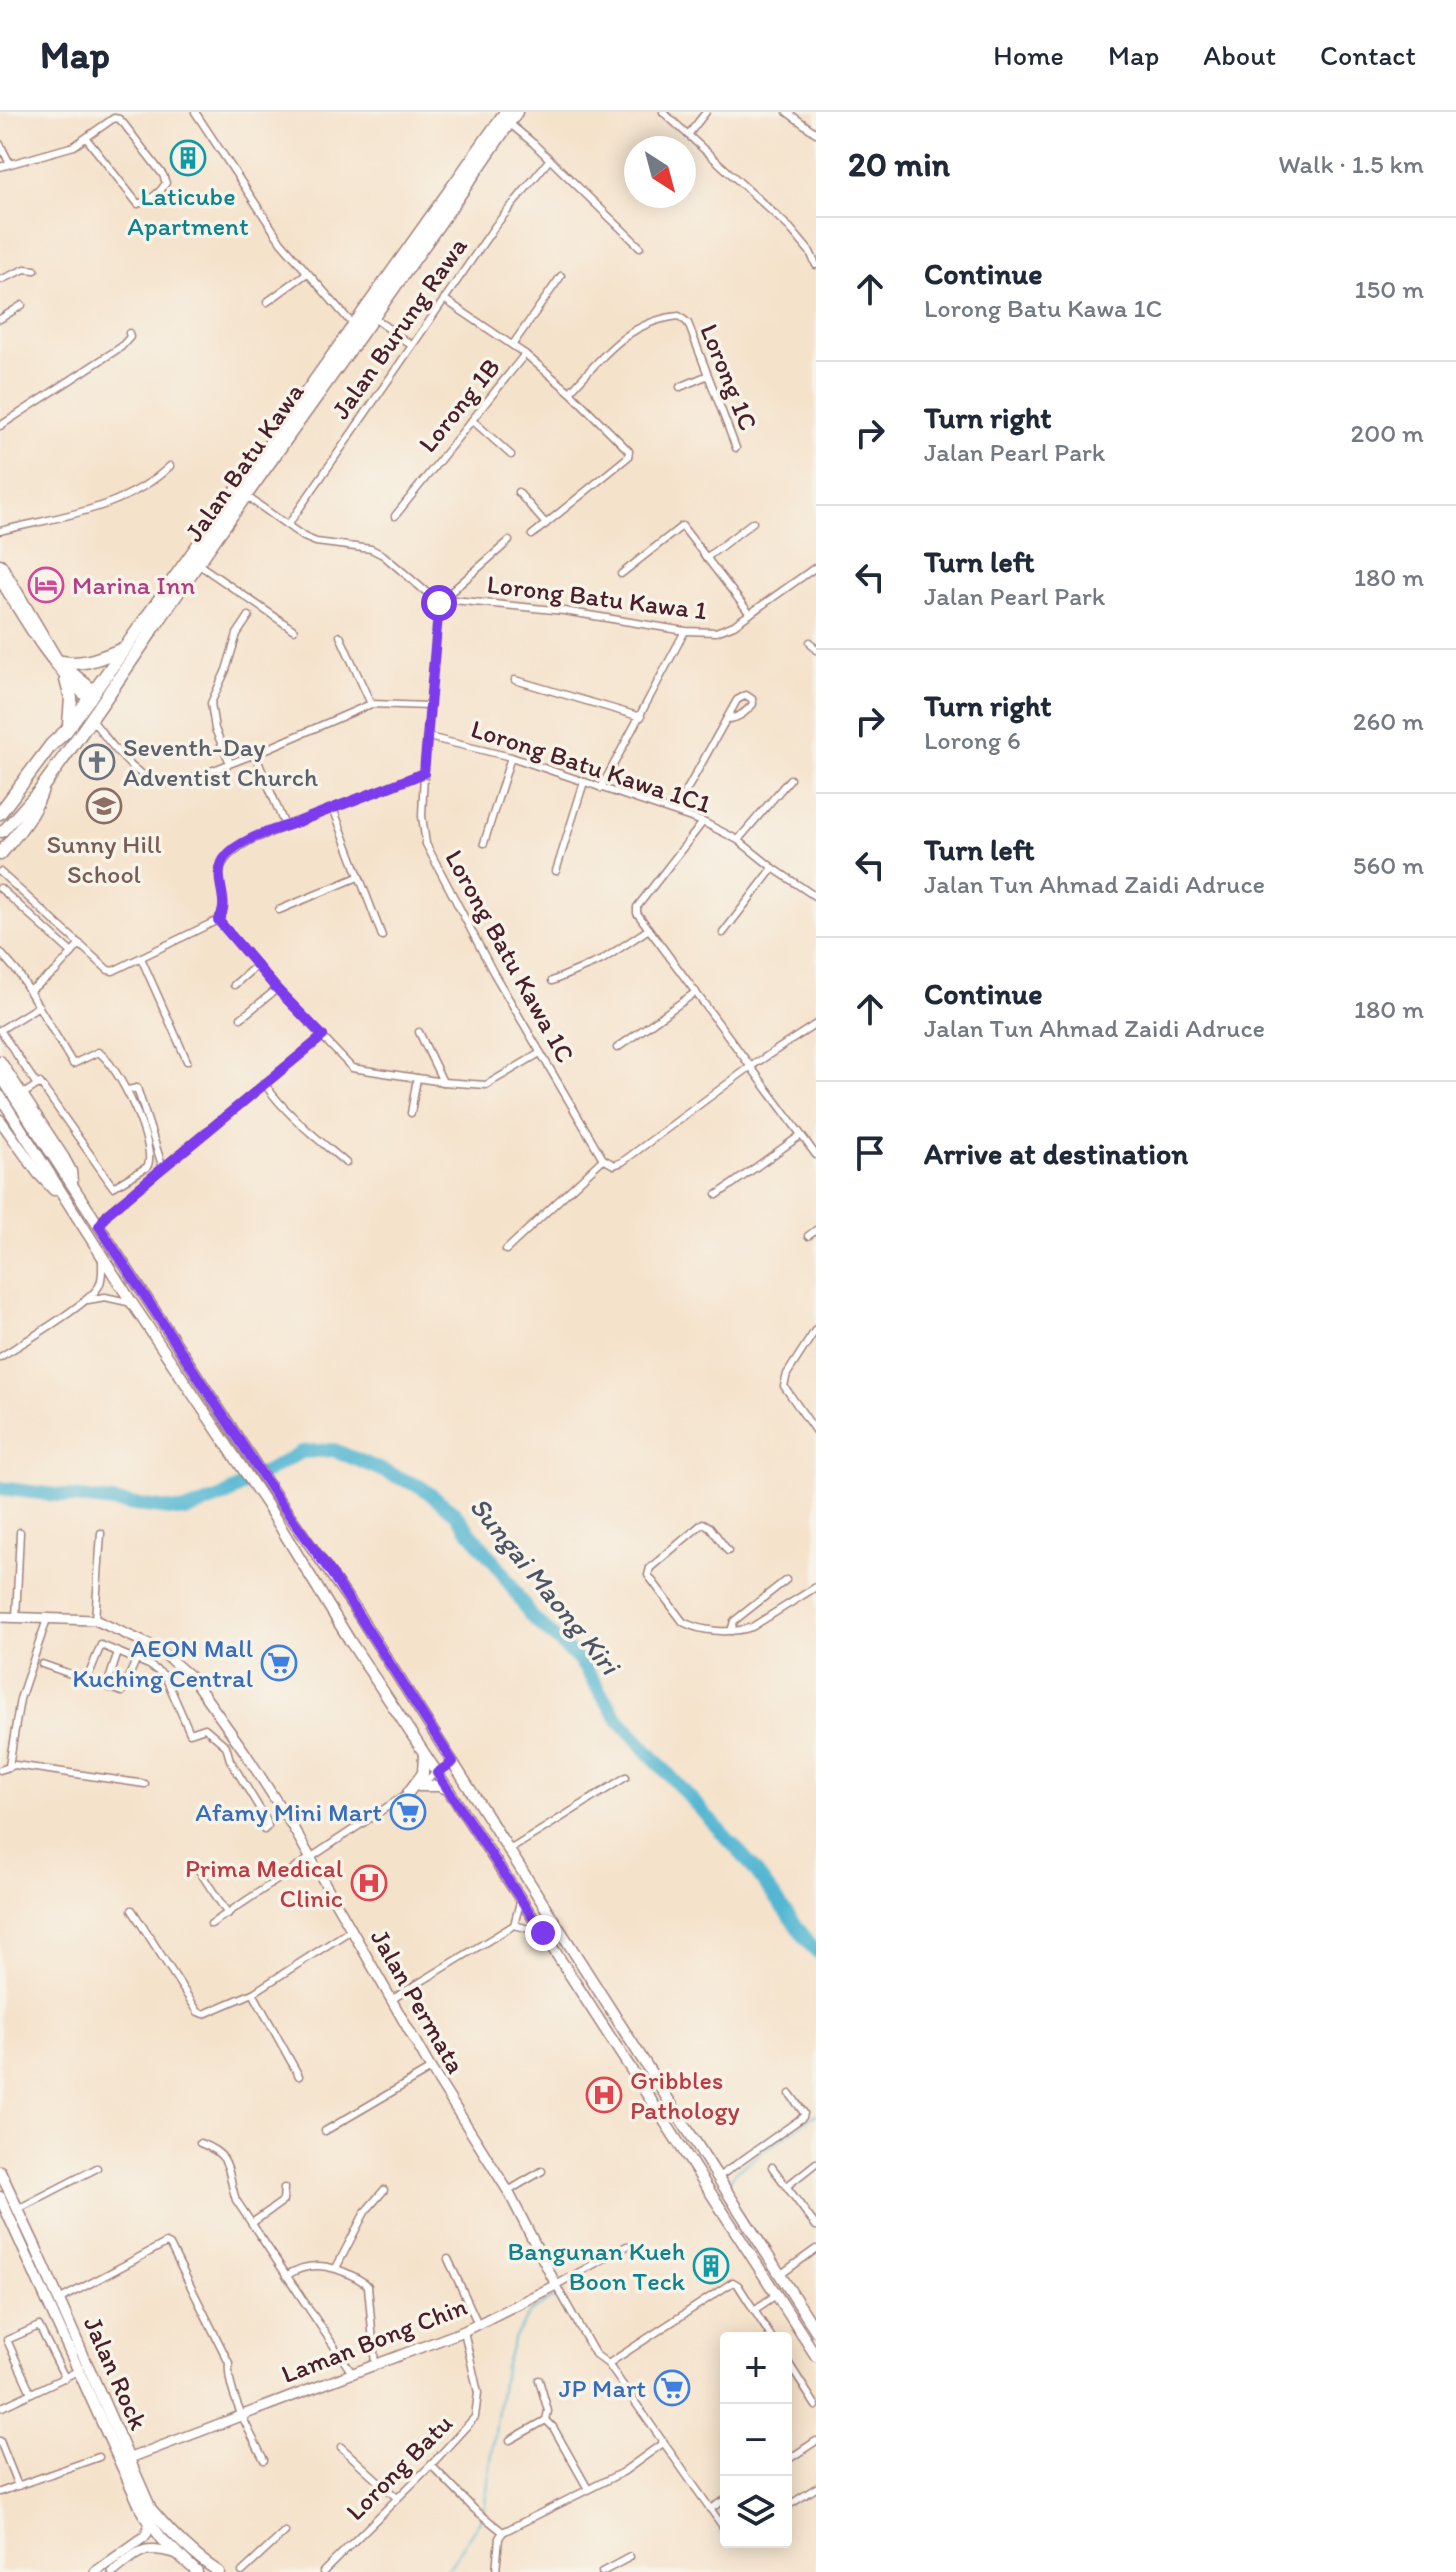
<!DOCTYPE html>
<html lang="en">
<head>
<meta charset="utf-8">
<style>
  body { margin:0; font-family:Itim,sans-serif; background:#f2f2f3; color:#1f2937 }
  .controls { position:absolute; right:24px; bottom:24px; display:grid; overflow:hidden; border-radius:8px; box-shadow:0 4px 20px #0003 }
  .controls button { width:72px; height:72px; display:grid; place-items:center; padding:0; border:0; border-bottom:2px solid #e0e1e3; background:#fff; color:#1f2937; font:40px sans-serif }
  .compass { position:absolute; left:624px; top:24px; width:72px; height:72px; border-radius:50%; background:#fff; box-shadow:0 4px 20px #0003; rotate:144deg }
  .stop { position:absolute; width:24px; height:24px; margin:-18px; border:6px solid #7c3aed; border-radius:50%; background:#fff }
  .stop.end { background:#7c3aed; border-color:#fff; box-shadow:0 2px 8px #0008 }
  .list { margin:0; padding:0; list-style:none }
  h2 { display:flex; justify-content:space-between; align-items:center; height:104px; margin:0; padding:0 32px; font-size:34px }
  h2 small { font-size:26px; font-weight:400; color:#747a83 }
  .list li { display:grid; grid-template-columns:52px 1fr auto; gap:24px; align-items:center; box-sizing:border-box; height:144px; padding:0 32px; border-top:2px solid #e0e1e3 }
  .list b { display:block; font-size:30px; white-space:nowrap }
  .list p { margin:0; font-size:26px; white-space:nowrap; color:#747a83 }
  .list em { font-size:26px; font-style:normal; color:#747a83 }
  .icon { flex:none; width:44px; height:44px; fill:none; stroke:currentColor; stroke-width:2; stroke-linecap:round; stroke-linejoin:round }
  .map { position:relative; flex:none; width:816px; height:2460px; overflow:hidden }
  header { display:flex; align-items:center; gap:48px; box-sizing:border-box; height:112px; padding:0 40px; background:#fff; border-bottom:2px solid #e0e1e3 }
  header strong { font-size:38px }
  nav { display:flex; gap:44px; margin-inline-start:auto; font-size:28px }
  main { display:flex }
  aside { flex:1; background:#fff }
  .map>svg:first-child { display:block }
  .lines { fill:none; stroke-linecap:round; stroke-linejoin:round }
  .stream { stroke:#53b6d2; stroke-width:2 }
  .river { stroke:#53b6d2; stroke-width:14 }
  .street-casing { stroke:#a0807b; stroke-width:9 }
  .secondary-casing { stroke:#a0807b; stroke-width:12 }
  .primary-casing { stroke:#a0807b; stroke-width:13 }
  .highway-casing { stroke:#a0807b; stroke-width:15 }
  .street { stroke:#fff; stroke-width:6 }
  .secondary { stroke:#fff; stroke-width:9 }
  .primary { stroke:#fff; stroke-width:10 }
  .highway { stroke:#fff; stroke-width:12 }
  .route { stroke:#7c3aed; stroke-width:10 }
  .labels { text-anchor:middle; stroke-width:7; stroke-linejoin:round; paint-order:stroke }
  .culture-label { font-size:26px; fill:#0d838f; stroke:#f7f3e8 }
  .street-label { font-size:26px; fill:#4a1f2b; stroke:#f7f3e8 }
  .hotel-label { font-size:26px; fill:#b23c85; stroke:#f7f3e8; text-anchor:start }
  .worship-label { font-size:26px; fill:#5b616d; stroke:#f7f3e8; text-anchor:start }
  .education-label { font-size:26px; fill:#785e54; stroke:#f7f3e8 }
  .shop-label { font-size:26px; fill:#366cbe; stroke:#f7f3e8; text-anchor:end }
  .health-label { font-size:26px; fill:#be3a42; stroke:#f7f3e8; text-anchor:end }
  .water-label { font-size:28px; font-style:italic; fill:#4d5465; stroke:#f7f3e8 }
</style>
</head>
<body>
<header>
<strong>Map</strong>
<nav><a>Home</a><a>Map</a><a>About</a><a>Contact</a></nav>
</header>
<main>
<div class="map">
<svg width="816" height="2460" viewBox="0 0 816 2460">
  <rect width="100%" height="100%" fill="#f7f3e8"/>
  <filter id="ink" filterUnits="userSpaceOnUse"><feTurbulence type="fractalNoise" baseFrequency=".0125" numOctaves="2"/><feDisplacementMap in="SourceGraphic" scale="16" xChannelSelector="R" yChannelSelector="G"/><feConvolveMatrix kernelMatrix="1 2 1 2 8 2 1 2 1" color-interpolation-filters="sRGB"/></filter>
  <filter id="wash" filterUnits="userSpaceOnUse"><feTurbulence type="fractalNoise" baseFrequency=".006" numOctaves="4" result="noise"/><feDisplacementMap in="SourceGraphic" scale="32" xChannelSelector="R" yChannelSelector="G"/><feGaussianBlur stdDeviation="1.8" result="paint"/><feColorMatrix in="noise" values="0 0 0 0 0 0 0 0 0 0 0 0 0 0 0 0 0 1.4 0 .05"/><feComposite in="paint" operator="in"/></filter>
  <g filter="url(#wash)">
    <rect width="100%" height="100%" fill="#f5e2cb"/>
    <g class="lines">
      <g class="stream">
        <polyline points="727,2071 735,2060 816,2002"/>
        <polyline points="446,2460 480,2408 485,2392 503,2263 513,2228 531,2199 552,2187"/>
      </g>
      <polyline class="river" points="0,1376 185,1399 222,1385 301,1340 334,1338 421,1375 454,1400 499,1456 531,1504 580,1549 618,1607 746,1747 816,1840"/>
    </g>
  </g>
  <g filter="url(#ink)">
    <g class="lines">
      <g class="street-casing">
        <g id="street">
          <polyline points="195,0 281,130 347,206 356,213"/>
          <polyline points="663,0 790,116 810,140 816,153"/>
          <polyline points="787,0 816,21"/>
          <polyline points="509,11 533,31 640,135"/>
          <polyline points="688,23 706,0"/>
          <polyline points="0,32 10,52"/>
          <path d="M0,55L74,34L114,6L119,7L124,12L163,63L166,71C160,81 150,88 138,92L86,26"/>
          <polyline points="0,168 25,157 35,158"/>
          <polyline points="444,187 525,242 570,280 629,339 628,345 532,423"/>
          <polyline points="267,190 307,161"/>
          <polyline points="374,206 411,233"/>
          <polyline points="0,207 22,193"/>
          <polyline points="513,232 561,164"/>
          <polyline points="680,275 706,264"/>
          <path d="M570,280C602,245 628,209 679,204L688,211L736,336"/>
          <polyline points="472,308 511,343"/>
          <polyline points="0,314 121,235 130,225 129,221"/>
          <polyline points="518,380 546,412"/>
          <polyline points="246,384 304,425 316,430 371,437 383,443 439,491 443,487 564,499 685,519 716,520 734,513 816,455"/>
          <polyline points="395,404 525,242"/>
          <polyline points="288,413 495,114 550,47"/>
          <path d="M0,419C60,404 124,398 170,354"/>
          <polyline points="706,446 753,410"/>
          <polyline points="198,452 294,518"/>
          <polyline points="621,462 682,414 750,502"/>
          <polyline points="443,487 509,429"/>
          <polyline points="439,491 424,661 422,704 426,732 493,860 603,1047 614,1053 622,1050 750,955 816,912"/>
          <polyline points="340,524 371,592"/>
          <polyline points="810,530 816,538"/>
          <polyline points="515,568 641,605"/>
          <path d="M92,608C115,636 139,677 180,671L255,642L371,592L429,594"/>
          <polyline points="428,625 511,645 703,710 738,728 773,756 816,785"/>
          <polyline points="255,642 285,714"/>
          <polyline points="230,651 215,617 211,591 226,558 237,522 249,504"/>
          <polyline points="601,676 685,519"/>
          <polyline points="333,696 382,824"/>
          <path d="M675,699L737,588L746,583L752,587L753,592C746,600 739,606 728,607"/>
          <polyline points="703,710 637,795 637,801 816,1043"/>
          <polyline points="738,728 790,667"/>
          <polyline points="484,731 511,645"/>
          <polyline points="556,759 584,670"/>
          <polyline points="0,760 108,858 113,859 218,808"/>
          <polyline points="0,776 72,841"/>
          <polyline points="279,798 358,765"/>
          <polyline points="218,808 277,877 352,956 443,970 486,973 540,941"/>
          <path d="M218,808C240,781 190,761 251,728L424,661"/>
          <polyline points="723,821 773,756"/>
          <path d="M0,840L19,862L73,952L98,940C117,950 159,1037 147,1055L113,1075L40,971L22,983"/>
          <polyline points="141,846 187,949"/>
          <polyline points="552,869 602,848 649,817"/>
          <polyline points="234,873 257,853"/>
          <polyline points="29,879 55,860 80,832"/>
          <polyline points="241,906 277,877"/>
          <polyline points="0,918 37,973"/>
          <polyline points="0,918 39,894"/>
          <polyline points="419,920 443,970"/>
          <polyline points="617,936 696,880"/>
          <path d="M264,971C286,1003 317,1026 346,1051"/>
          <polyline points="128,978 137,976 163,1056"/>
          <polyline points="411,1001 417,966"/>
          <polyline points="717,1083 801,1023"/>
          <polyline points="99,1114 107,1102 323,924"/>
          <polyline points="808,1124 816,1118"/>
          <polyline points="506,1138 603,1047"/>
          <polyline points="88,1188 105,1185 132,1191"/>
          <polyline points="816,1217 787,1262 784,1274 816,1320"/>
          <path d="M0,1245C21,1232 89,1192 99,1174C103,1166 102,1157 102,1149"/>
          <path d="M728,1439L710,1415L703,1411L650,1456L648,1463L683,1510C702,1520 731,1522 752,1515L816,1475"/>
          <polyline points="16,1506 20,1420"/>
          <polyline points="95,1508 101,1421"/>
          <polyline points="731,1519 734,1509 786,1468"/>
          <polyline points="42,1552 122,1580 144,1530"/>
          <polyline points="87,1567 101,1533 149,1553 165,1564 190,1621 205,1616 226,1634 230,1648 266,1707 268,1714 264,1718"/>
          <polyline points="107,1574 118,1540"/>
          <polyline points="9,1654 20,1587 47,1507"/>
          <polyline points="0,1658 15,1653 145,1672"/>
          <polyline points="420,1672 453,1650"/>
          <polyline points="511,1737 626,1665"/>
          <polyline points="198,1757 228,1802"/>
          <polyline points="132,1798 198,1900 204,1902 253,1881 351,1818"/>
          <polyline points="211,1812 408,1681"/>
          <polyline points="514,1813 541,1820"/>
          <polyline points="253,1881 299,1964"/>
          <polyline points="391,1888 514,1813 520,1790"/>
          <polyline points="325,2019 431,1957"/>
          <path d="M200,2031C234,2044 226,2057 236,2088L352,2261"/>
          <polyline points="772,2055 816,2114"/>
          <polyline points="717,2066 803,2005 804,2001 790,1982"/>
          <polyline points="787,2074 816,2051"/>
          <polyline points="508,2079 542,2059"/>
          <polyline points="18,2097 97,2056"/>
          <polyline points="252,2111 283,2089 284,2076"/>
          <polyline points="627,2134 556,2173 595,2242 608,2252 726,2419"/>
          <polyline points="448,2147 478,2212"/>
          <polyline points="336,2156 365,2100 384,2078"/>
          <polyline points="780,2163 816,2137"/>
          <path d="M286,2164C313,2146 340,2155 365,2171L368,2174L375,2252"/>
          <path d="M59,2188L166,2131L170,2133L229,2251C226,2279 251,2322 264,2348"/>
          <polyline points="754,2198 776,2183"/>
          <polyline points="786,2247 816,2294"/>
          <polyline points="608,2252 733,2170 738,2173 772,2226"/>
          <polyline points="539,2268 548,2299 546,2308"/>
          <polyline points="31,2281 7,2228 39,2214 65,2266"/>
          <polyline points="0,2296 80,2258"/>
          <polyline points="546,2308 553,2315 588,2377"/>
          <polyline points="510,2328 546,2308"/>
          <polyline points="0,2329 18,2374"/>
          <polyline points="341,2335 397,2386"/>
          <polyline points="786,2349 816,2329"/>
          <polyline points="431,2353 474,2397 503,2420"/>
          <polyline points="0,2380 99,2345"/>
          <polyline points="786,2395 816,2376"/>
          <polyline points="710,2397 726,2387"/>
          <polyline points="503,2420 623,2360 663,2331"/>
          <polyline points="242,2460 285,2420"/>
          <polyline points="323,2460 431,2353 475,2305 478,2281 464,2219"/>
          <polyline points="496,2460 499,2426 503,2420"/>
          <polyline points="602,2460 630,2445"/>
        </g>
      </g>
      <g class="secondary-casing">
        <g id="secondary">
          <path d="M0,468C26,511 50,554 88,587H91"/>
          <polyline points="0,1505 95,1508 157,1536 192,1566 244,1639 291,1712 431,1957 508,2079 556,2173 464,2219 130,2346"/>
          <polyline points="95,2460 144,2425 147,2421 149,2409"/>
          <path d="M113,2460C141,2438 142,2432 178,2442"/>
        </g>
      </g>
      <g class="primary-casing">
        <g id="primary">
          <polyline points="2,720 41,676"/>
          <polyline points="0,949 64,1046 71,1059 72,1070"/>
          <polyline points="0,963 278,1387 353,1494 816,2219"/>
          <polyline points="0,984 132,1191 267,1393 350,1529 543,1821 816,2244"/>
          <polyline points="0,1008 38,1061 54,1078"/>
          <polyline points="419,1674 439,1674 448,1677"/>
          <polyline points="408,1681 423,1661 424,1644"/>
          <path d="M0,2059L36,2136L151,2397C171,2421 192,2443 219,2460"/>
          <polyline points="0,2085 143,2401 162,2427 197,2460"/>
        </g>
      </g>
      <g class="highway-casing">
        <g id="highway">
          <polyline points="0,453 57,549 93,579"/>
          <path d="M57,549C82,555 100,546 123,537"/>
          <polyline points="66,568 71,586 69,613"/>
          <polyline points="0,701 51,633 66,619 506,0"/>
          <path d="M0,742C18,721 35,701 43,674C107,588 164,498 226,411C323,274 422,139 516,0"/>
        </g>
      </g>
      <use href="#street" class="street"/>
      <use href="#secondary" class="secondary"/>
      <use href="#primary" class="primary"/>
      <use href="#highway" class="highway"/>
    </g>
  </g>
  <g class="lines" filter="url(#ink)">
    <path class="route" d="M439,491L424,661C384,677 343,692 303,708C280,717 243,724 226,744C209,763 233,790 218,808L277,877L323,924L107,1102L99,1114L278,1387L332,1462L453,1650L437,1661L543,1821"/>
  </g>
  <defs>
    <g id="building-ring" transform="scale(1.8)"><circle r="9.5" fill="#f7f3e8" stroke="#0f9aa8" stroke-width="1.5"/><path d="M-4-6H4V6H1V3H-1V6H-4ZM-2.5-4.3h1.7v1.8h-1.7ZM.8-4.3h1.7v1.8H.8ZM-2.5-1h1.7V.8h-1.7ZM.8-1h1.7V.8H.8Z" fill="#0f9aa8"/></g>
    <g id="hotel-ring" transform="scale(1.8)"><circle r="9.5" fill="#f7f3e8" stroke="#d1479c" stroke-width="1.5"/><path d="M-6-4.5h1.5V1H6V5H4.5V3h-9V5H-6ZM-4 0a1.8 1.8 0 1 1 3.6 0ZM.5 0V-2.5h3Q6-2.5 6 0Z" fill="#d1479c"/></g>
    <g id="church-ring" transform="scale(1.8)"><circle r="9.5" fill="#f7f3e8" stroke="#6b7280" stroke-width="1.5"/><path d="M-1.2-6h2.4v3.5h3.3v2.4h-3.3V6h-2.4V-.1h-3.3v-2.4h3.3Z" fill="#6b7280"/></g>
    <g id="school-ring" transform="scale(1.8)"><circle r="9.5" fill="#f7f3e8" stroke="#8d6e63" stroke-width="1.5"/><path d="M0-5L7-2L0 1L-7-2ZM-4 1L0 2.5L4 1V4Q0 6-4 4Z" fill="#8d6e63"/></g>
    <g id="supermarket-ring" transform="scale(1.8)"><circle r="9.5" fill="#f7f3e8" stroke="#3f7fe0" stroke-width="1.5"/><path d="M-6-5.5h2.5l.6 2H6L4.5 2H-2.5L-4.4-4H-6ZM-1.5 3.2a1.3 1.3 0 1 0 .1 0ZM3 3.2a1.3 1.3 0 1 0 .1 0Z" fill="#3f7fe0"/></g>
    <g id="hospital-ring" transform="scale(1.8)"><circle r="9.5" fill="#f7f3e8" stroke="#e0444e" stroke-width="1.5"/><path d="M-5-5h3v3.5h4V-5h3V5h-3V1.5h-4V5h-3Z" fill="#e0444e"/></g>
  </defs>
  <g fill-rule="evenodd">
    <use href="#building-ring" x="188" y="46"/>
    <use href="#hotel-ring" x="46" y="473"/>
    <use href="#church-ring" x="97" y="650"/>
    <use href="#school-ring" x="104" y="694"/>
    <use href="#supermarket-ring" x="279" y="1551"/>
    <use href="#supermarket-ring" x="408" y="1700"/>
    <use href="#hospital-ring" x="369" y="1771"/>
    <use href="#hospital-ring" x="604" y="1983"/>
    <use href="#building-ring" x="711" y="2154"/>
    <use href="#supermarket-ring" x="672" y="2276"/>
  </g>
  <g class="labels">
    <g class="culture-label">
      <text x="188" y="93">Laticube<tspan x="188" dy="30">Apartment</tspan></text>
      <text x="685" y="2148" text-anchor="end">Bangunan Kueh<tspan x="685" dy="30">Boon Teck</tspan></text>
    </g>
    <g class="street-label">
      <text transform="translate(399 216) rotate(-55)" y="9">Jalan Burung Rawa</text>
      <text transform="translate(729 265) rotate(68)" y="9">Lorong 1C</text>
      <text transform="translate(459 293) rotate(-51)" y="9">Lorong 1B</text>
      <text transform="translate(244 350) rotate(-55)" y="9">Jalan Batu Kawa</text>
      <text transform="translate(597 485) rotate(7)" y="9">Lorong Batu Kawa 1</text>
      <text transform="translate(591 654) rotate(18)" y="9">Lorong Batu Kawa 1C1</text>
      <text transform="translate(510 844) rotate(61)" y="9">Lorong Batu Kawa 1C</text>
      <text transform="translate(418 1889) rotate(60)" y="9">Jalan Permata</text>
      <text transform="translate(374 2228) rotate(-21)" y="9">Laman Bong Chin</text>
      <text transform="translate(116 2261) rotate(66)" y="9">Jalan Rock</text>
      <text transform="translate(399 2355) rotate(-45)" y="9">Lorong Batu</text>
    </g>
    <g class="hotel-label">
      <text x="72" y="482">Marina Inn</text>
    </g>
    <g class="worship-label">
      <text x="123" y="644">Seventh-Day<tspan x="123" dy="30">Adventist Church</tspan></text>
    </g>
    <g class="education-label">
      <text x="104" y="741">Sunny Hill<tspan x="104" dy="30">School</tspan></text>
    </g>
    <g class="shop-label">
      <text x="253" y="1545">AEON Mall<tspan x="253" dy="30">Kuching Central</tspan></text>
      <text x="382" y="1709">Afamy Mini Mart</text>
      <text x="646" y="2285">JP Mart</text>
    </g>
    <g class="health-label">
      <text x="343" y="1765">Prima Medical<tspan x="343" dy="30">Clinic</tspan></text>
      <text x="630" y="1977" text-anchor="start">Gribbles<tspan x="630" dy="30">Pathology</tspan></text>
    </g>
    <g class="water-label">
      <text transform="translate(545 1473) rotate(51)" y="10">Sungai Maong Kiri</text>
    </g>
  </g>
</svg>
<div class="controls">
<button>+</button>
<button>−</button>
<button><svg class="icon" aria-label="layers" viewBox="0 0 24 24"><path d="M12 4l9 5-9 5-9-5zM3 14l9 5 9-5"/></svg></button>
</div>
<svg class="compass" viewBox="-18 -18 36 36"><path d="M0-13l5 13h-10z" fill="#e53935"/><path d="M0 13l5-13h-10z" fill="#747a83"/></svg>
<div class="stop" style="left:439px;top:491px"></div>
<div class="stop end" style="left:543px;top:1821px"></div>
</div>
<aside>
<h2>20 min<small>Walk · 1.5 km</small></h2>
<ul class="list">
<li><svg class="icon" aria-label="ahead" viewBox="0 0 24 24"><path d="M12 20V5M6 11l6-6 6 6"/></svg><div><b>Continue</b><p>Lorong Batu Kawa 1C</p></div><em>150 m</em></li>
<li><svg class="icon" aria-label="right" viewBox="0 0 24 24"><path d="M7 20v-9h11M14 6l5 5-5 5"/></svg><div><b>Turn right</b><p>Jalan Pearl Park</p></div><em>200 m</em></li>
<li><svg class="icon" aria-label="left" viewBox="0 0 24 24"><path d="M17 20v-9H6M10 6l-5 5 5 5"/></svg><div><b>Turn left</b><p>Jalan Pearl Park</p></div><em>180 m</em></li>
<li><svg class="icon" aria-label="right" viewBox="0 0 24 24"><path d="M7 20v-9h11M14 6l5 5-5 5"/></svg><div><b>Turn right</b><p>Lorong 6</p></div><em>260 m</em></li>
<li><svg class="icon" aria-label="left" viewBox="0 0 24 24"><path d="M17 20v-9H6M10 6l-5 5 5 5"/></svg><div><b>Turn left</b><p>Jalan Tun Ahmad Zaidi Adruce</p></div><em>560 m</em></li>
<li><svg class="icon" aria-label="ahead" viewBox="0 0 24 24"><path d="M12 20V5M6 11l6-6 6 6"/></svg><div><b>Continue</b><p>Jalan Tun Ahmad Zaidi Adruce</p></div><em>180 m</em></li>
<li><svg class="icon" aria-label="arrive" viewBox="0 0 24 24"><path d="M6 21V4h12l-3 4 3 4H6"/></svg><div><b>Arrive at destination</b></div></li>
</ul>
</aside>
</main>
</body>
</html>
